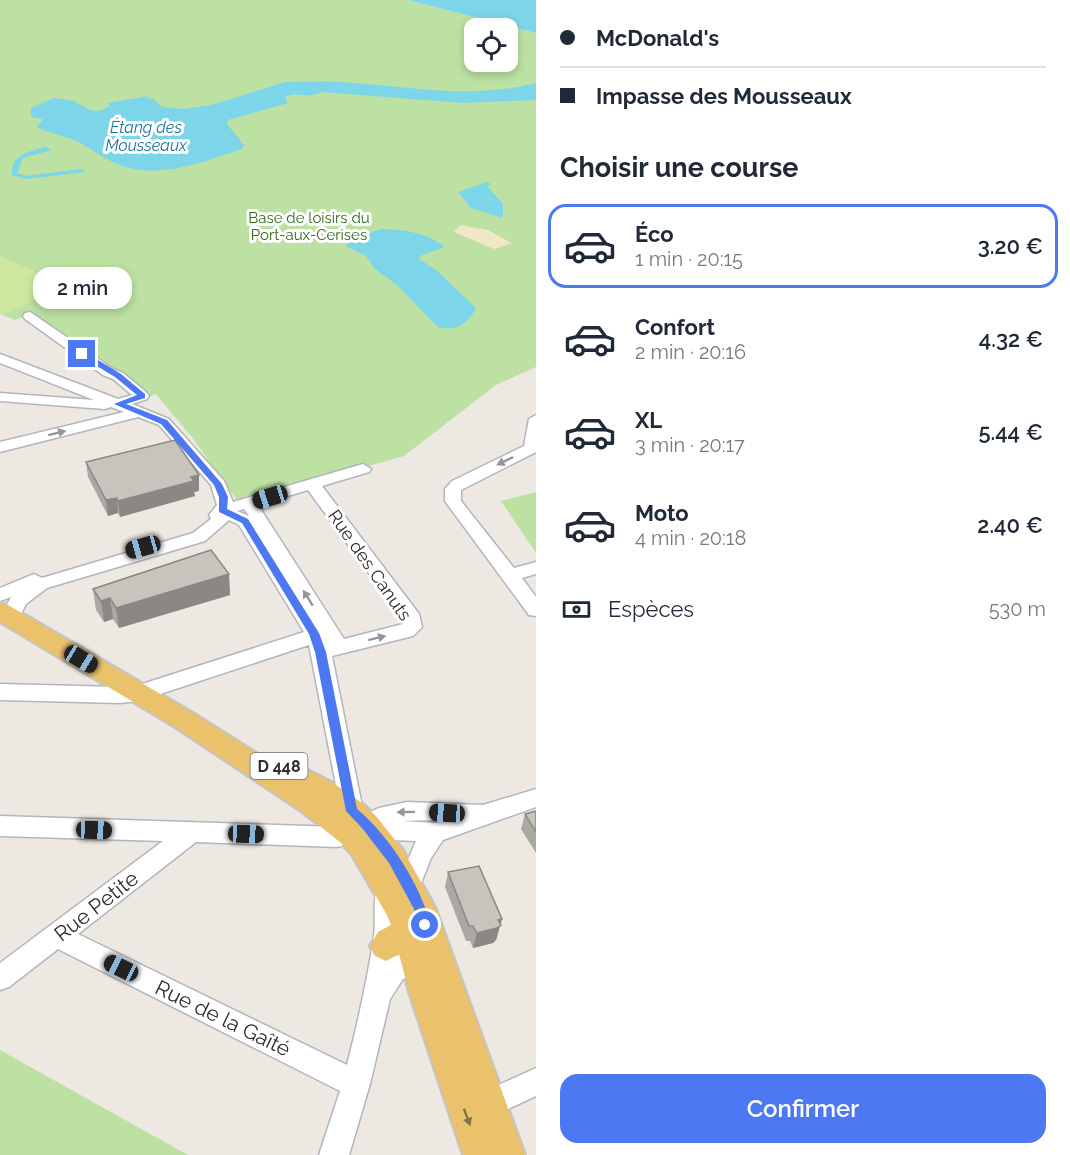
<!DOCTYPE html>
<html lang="fr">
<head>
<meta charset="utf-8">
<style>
  :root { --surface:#fff; --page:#f2f2f3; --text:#1f2937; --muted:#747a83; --line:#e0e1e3; --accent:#4c78f1 }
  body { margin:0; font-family:Raleway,sans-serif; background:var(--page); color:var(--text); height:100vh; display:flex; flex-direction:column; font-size:22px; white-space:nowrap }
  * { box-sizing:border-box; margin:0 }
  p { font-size:20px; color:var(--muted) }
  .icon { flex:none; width:33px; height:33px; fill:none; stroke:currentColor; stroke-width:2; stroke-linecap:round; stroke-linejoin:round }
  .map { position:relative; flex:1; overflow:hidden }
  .details { display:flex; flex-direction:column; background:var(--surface); width:534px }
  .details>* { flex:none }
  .top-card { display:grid; align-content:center; height:132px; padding:0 24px; background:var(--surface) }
  .tools { position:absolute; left:464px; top:18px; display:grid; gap:12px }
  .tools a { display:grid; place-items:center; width:54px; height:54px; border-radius:12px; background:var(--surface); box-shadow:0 3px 9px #0003; font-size:30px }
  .end { position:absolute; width:27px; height:27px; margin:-14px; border:8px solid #4c78f1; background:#fff; box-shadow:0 0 0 3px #fff }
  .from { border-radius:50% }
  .bubble { position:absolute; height:42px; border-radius:18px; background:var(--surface); box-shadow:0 3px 9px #0003; font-size:20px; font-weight:600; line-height:42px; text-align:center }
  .car { position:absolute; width:18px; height:36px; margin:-18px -9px; border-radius:8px; box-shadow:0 0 4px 2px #0007; background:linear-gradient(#222 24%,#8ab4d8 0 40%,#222 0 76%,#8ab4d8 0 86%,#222 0) }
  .top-card b { display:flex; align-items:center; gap:21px; height:57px; font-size:22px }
  .top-card b+b { border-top:2px solid var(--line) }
  .top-card i { width:15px; height:15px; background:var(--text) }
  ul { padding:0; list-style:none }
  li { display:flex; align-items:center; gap:18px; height:84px; margin:0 12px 9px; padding:0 12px; border:3px solid transparent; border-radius:18px }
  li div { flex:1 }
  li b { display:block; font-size:22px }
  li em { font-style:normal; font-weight:600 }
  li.current { border-color:var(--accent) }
  li>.icon { width:54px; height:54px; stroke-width:1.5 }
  h2 { padding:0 24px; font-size:27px; line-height:72px }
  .pay { display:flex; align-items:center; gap:15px; height:66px; padding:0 24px; font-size:22px }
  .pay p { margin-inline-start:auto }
  .primary-button { display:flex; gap:12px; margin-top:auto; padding:12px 24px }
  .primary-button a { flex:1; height:69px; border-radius:18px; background:var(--accent); color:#fff; font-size:24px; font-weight:600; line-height:69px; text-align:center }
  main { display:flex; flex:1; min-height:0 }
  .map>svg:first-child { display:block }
  .green { fill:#bce1a2; fill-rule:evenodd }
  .sand { fill:#f0e7c7 }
  .pitch { fill:#cee79e }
  .water { fill:#7cd5e9 }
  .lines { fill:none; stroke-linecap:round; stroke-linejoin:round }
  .minor-casing { stroke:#b2b5bd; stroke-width:3 }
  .major-casing { stroke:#c4c4c4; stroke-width:4 }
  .minor { fill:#fff; fill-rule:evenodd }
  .major { fill:#eac26b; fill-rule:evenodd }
  .wall { fill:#aba8a3 }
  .shaded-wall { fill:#8b8884 }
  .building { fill:#c7c3bd; stroke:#8b8884; stroke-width:1.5 }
  .oneway { fill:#969696 }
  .oneway2 { fill:#837149 }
  .route { fill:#4c78f1 }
  .labels { text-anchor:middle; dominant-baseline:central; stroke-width:6; stroke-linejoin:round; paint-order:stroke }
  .far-park-label { font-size:15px; fill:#356920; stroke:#fff }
  .far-water-label { font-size:16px; font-style:italic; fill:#15779b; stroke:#fff }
  .shield { fill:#fff; stroke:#6d6d6d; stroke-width:1.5 }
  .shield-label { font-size:16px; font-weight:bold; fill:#2e2e2e }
  .street-label { font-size:18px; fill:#2e2e2e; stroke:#fff }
  .near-street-label { font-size:21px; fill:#2e2e2e; stroke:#fff }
</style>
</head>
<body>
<main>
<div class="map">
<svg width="536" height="1155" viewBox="0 0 536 1155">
  <rect width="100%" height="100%" fill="#eee8e2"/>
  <!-- green -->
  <g class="green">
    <path d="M0,0H408L536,33V367L496,385L404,456L238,502L194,440L156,394L147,397L31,314L15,320L0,314ZM474,28H507V62H474Z"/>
    <polygon points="536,492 536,553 501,501"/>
    <polygon points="0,1050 188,1155 0,1155"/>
  </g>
  <!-- sand -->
  <polygon class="sand" points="460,225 488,230 512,243 494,249 454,232"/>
  <!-- pitch -->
  <polygon class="pitch" points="0,256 64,285 4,315 0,314"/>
  <!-- water -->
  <g class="water">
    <polygon points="408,0 536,0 536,33"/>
    <path d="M285,82C304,82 323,81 341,82C407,86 471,100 536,83V100L463,103L322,92C304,100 299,91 285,97L288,103L228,120L227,124L244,145L242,149C206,161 158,180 120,165C106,160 93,150 80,143C67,136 51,134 37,127L43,119L31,117V108L54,98L74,101L90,110L99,111L110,106L108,103L148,96L146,98L154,99L162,107L184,109L212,105Z"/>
    <path d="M46,147L52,150L23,158L17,173L25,176L81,169L86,172L25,179L12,175C10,155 30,151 46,147Z"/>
    <polygon points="487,182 491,184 487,186 503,204 503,218 471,208 458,192"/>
    <path d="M380,229C400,229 428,232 444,247L420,256L419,259L436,270L476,308C468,324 456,332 438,327L398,286L374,268L366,256L346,246L348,242Z"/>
  </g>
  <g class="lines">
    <defs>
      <g id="minor">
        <path d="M30,312L113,369L123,373L147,393L149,396L147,399L132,404L169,419L224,481L233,502L363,464L371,469L369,472L322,486L419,614L422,627L413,636L332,656L363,811L361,816L379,808L407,802L483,805L536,789V807L443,840L431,858L416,896L408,899L399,894L400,924L396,956L415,950L424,954L428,962L424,970L403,979L390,999L370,1084L349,1155H319L340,1091L58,949L9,987L0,990V963L163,841L0,836V816L337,827L351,824L356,826L357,819L352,820L344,818L341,811L309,645L139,701L120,703L0,700V684L120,687L139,685L304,632L239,525L229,520L205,541L47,588L26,604L17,622L10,624L3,622L1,617L11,597L0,601V588L34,574L42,578L193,533L211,519L209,515L217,505L211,485L159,425L138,417L0,452V442L124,412L111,407L105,409L0,401V393L94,400L0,363V354L118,399L132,395L113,379L103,375L25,319L23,316L25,313ZM308,490L403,620V624L344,639L258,505ZM244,509L249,516L237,511ZM437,820L443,821L435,823L402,821ZM361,832L392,840L416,841L396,888L387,883L378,886C372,901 376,921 374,937C367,980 358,1022 347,1065L78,934L196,842L337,847L359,841Z"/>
        <polygon points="536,415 536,452 461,490 461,501 514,568 536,562 536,574 522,578 536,597 536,616 529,615 445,501 445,489 452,481 524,446 529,419"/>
        <polygon points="536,1068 536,1096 489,1118 479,1114 475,1104 479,1094"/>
      </g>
      <polygon id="major" points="0,603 8,605 193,713 272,763 273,760 283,757 333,783 362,803 376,816 403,850 435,907 525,1155 463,1155 409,992 399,954 386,961 375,956 370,946 378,932 391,925 387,915 352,855 341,843 301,811 175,727 0,622"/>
    </defs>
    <!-- minor casing -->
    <use href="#minor" class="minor-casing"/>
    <!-- major casing -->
    <use href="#major" class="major-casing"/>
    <!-- minor -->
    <use href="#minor" class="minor"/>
    <!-- major -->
    <use href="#major" class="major"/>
  </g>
  <!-- wall -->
  <g class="wall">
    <polygon points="86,462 199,491 194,492 195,496 120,517 118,513 108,516 88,477"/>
    <polygon points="229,574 230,595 119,628 113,619 104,622 96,610 93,589"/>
    <polygon points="536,811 536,853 521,829 525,814"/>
    <polygon points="448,872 502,919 496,940 493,943 473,948 470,941 466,941 445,887"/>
  </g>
  <!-- shaded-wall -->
  <g class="shaded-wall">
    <polygon points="199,475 199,491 194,492 195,496 120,517 118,501"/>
    <polygon points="117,498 118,513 108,516 106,500"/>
    <polygon points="229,574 230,595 119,628 116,608"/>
    <polygon points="110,598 113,619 104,622 101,601"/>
    <polygon points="502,919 496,940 493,943 473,948 477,933 498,920"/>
  </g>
  <!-- building -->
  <g class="building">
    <polygon points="175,440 199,475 191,477 194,481 118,501 117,498 106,500 86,462"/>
    <polygon points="211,550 229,574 116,608 110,598 101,601 93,589"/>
    <polygon points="536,811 536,832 525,814"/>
    <polygon points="479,866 502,919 498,920 501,925 497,928 477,933 473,926 469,926 448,872"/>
  </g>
  <!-- one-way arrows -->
  <defs><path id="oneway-solid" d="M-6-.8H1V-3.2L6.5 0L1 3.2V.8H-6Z" transform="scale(1.5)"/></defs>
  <g class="oneway">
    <use href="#oneway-solid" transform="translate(57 433) rotate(-14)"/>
    <use href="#oneway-solid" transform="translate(505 461) rotate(154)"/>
    <use href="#oneway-solid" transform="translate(308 598) rotate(-122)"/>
    <use href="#oneway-solid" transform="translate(377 638) rotate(-14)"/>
    <use href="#oneway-solid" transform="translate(406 812) rotate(179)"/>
  </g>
  <use class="oneway2" href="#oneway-solid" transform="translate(467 1117) rotate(70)"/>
  <!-- route -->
  <path class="route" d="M80,352H85L121,374L145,394V398L126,404L167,420L222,484L228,497L227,509L248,519L319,633L326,652L357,809C391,838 419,883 431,925L429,929H420L414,909L389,863L362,828L346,811L315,652L309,634L242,523L219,512V497L214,485L161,424L114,404L137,395L115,377L80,356Z"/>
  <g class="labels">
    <!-- far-park labels -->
    <g class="far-park-label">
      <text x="309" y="218">Base de loisirs du<tspan x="309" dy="17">Port-aux-Cerises</tspan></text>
    </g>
    <!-- far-water labels -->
    <g class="far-water-label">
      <text x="146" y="127">Étang des<tspan x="146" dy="18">Mousseaux</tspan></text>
    </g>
    <!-- shield labels -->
    <rect class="shield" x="250.5" y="753" width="57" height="26" rx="4.5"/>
    <g class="shield-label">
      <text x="279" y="766">D 448</text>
    </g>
    <!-- street labels -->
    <g class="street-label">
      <text transform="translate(370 565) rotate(55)">Rue des Canuts</text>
    </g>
    <!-- near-street labels -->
    <g class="near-street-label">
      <text transform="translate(96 906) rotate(-38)">Rue Petite</text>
      <text transform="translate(223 1018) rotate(26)">Rue de la Gaîté</text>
    </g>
  </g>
</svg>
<div class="tools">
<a><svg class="icon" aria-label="locate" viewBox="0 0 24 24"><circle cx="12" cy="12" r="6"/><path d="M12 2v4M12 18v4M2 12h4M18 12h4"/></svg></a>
</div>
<i class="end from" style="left:425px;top:925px"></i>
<i class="end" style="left:82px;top:354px"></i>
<div class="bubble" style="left:33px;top:267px;width:99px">2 min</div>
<i class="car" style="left:270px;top:497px;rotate:253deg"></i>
<i class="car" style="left:143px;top:547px;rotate:254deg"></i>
<i class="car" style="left:81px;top:659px;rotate:121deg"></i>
<i class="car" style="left:447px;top:813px;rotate:273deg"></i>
<i class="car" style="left:94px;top:830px;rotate:92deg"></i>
<i class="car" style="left:246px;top:834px;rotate:92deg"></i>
<i class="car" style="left:121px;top:968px;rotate:296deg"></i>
</div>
<section class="details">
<div class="top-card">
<b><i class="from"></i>McDonald's</b>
<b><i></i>Impasse des Mousseaux</b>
</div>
<h2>Choisir une course</h2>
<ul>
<li class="current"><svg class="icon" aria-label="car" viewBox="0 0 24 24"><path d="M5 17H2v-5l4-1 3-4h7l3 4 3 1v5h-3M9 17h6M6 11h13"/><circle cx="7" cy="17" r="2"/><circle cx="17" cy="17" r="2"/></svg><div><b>Éco</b><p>1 min · 20:15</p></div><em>3.20 €</em></li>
<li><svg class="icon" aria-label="car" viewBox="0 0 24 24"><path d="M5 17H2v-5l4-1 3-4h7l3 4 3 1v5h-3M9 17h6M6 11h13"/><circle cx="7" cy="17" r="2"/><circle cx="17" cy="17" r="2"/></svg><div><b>Confort</b><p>2 min · 20:16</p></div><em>4.32 €</em></li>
<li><svg class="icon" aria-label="car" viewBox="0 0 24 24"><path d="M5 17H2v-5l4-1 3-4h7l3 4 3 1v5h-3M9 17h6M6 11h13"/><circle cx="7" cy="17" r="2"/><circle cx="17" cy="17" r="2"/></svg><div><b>XL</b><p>3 min · 20:17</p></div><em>5.44 €</em></li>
<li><svg class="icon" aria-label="car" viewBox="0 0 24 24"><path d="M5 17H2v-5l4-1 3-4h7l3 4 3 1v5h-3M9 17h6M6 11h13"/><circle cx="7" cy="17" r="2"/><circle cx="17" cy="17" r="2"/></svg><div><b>Moto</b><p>4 min · 20:18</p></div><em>2.40 €</em></li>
</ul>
<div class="pay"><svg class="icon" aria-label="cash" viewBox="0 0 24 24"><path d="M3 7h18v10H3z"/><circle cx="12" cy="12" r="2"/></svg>Espèces<p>530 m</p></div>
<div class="primary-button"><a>Confirmer</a></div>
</section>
</main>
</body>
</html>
